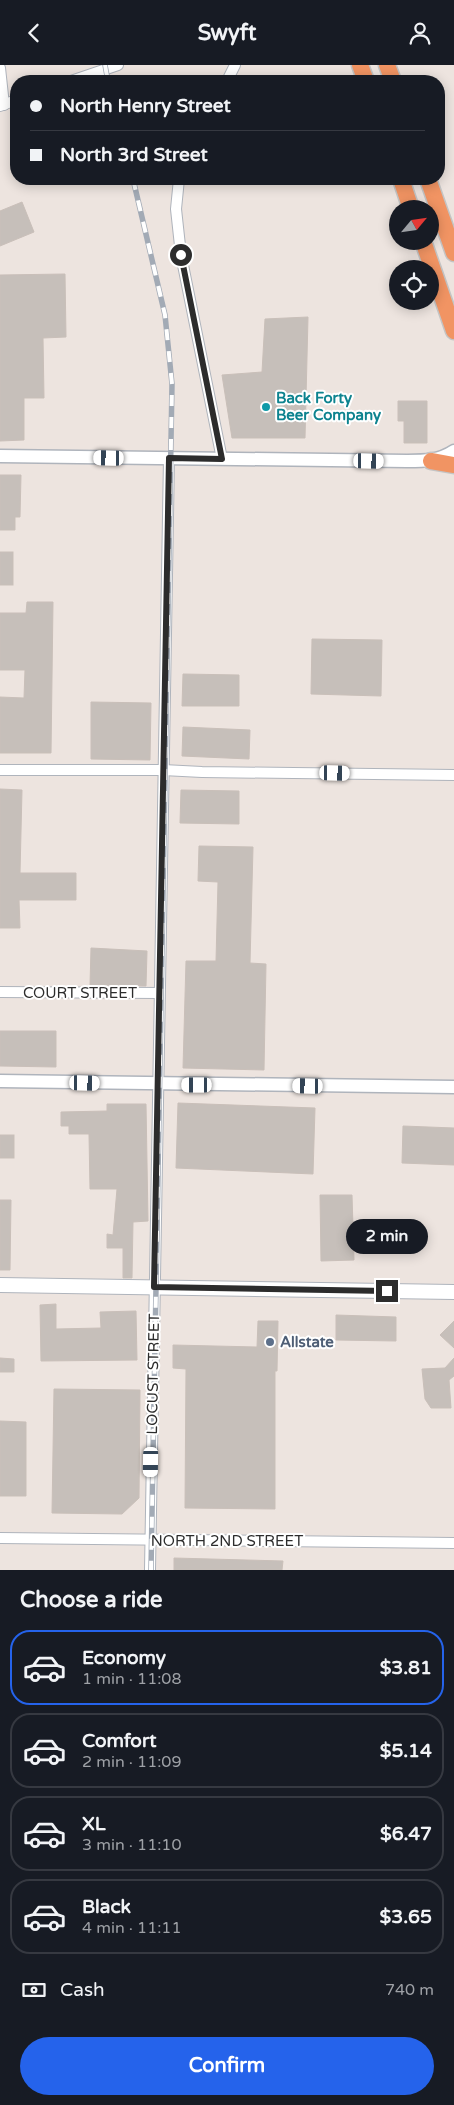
<!DOCTYPE html>
<html lang="en">
<head>
<meta charset="utf-8">
<style>
  :root { --surface:#171b24; --page:#242831; --text:#f1f3f6; --muted:#9ea1a6; --line:#363941; --accent:#2563eb }
  body { margin:0; font-family:"Varela Round",sans-serif; background:var(--page); color:var(--text); height:100vh; display:flex; flex-direction:column; font-size:19px; white-space:nowrap }
  * { box-sizing:border-box; margin:0 }
  p { font-size:16px; color:var(--muted) }
  .icon { flex:none; width:28px; height:28px; fill:none; stroke:currentColor; stroke-width:2; stroke-linecap:round; stroke-linejoin:round }
  .map { position:relative; height:1505px; overflow:hidden }
  .panel { display:flex; flex-direction:column; background:var(--surface); flex:1 }
  .panel>* { flex:none }
  .hud { position:absolute; left:10px; top:10px; width:435px; height:110px; border-radius:20px; box-shadow:0 2px 12px #0003; display:grid; align-content:center; height:110px; padding:0 20px; background:var(--surface) }
  .needle { width:32px; rotate:61deg }
  .controls { position:absolute; left:389px; top:135px; display:grid; gap:10px }
  .controls a { display:grid; place-items:center; width:50px; height:50px; border-radius:50%; background:var(--surface); box-shadow:0 2px 12px #0003; font-size:25px }
  .end { position:absolute; width:22px; height:22px; margin:-11px; border:6px solid #2c2c2c; background:#fff; box-shadow:0 0 0 2px #fff }
  .from { border-radius:50% }
  .bubble { position:absolute; height:35px; border-radius:18px; background:var(--surface); box-shadow:0 2px 12px #0003; font-size:16px; font-weight:700; line-height:35px; text-align:center }
  .car { position:absolute; width:15px; height:30px; margin:-15px -8px; border-radius:6px; box-shadow:0 0 4px 1px #0007; background:linear-gradient(#fff 24%,#345 0 40%,#fff 0 76%,#345 0 86%,#fff 0) }
  .hud b { display:flex; align-items:center; gap:18px; height:48px; font-size:19px }
  .hud b+b { border-top:1px solid var(--line) }
  .hud i { width:12px; height:12px; background:var(--text) }
  ul { padding:0; list-style:none }
  li { display:flex; align-items:center; gap:15px; height:75px; margin:0 10px 8px; padding:0 10px; border:2px solid var(--line); border-radius:20px }
  li div { flex:1 }
  li b { display:block; font-size:19px }
  li em { font-style:normal; font-weight:700 }
  li.current { border-color:var(--accent) }
  li>.icon { width:45px; height:45px; stroke-width:1.5 }
  h2 { padding:0 20px; font-size:22px; line-height:60px }
  .pay { display:flex; align-items:center; gap:12px; height:55px; padding:0 20px; font-size:19px }
  .pay p { margin-inline-start:auto }
  .primary-button { display:flex; gap:10px; margin-top:auto; padding:10px 20px }
  .primary-button a { flex:1; height:58px; border-radius:30px; background:var(--accent); color:#fff; font-size:20px; font-weight:700; line-height:58px; text-align:center }
  header { display:flex; justify-content:space-between; align-items:center; height:65px; padding:0 20px; background:var(--surface); font-size:22px; font-weight:700 }
  .map>svg:first-child { display:block }
  .building { fill:#c6bfba; stroke:#c9bfb9 }
  .lines { fill:none; stroke-linecap:round; stroke-linejoin:round }
  .minor-casing { stroke:#afb4bc; stroke-width:12 }
  .tertiary-casing { stroke:#afb4bc; stroke-width:15 }
  .secondary-casing { stroke:#afb4bc; stroke-width:16 }
  .trunk-casing { stroke:#c4c4c4; stroke-width:19 }
  .minor { stroke:#fff; stroke-width:10 }
  .tertiary { stroke:#fff; stroke-width:12 }
  .secondary { stroke:#fff; stroke-width:14 }
  .trunk { stroke:#f19463; stroke-width:16 }
  .rail-casing { stroke:#a2aab5; stroke-width:5.5 }
  .rail { stroke:#fff; stroke-width:4; stroke-dasharray:11; stroke-linecap:butt }
  .route { stroke:#2c2c2c; stroke-width:6 }
  .culture-dot { fill:#0f9aa8; stroke:#fff; stroke-width:2 }
  .service-dot { fill:#5c6f8a; stroke:#fff; stroke-width:2 }
  .labels { text-anchor:middle; dominant-baseline:central; stroke-width:4; stroke-linejoin:round; paint-order:stroke }
  .culture-label { font-size:15px; font-weight:bold; fill:#0d838f; stroke:#fff; text-anchor:start }
  .street-label { font-size:15px; fill:#2c2c2c; stroke:#fff }
  .service-label { font-size:15px; font-weight:bold; fill:#4e5e75; stroke:#fff; text-anchor:start }
</style>
</head>
<body>
<header><svg class="icon" aria-label="back" viewBox="0 0 24 24"><path d="M15 5l-7 7 7 7"/></svg>Swyft<svg class="icon" aria-label="person" viewBox="0 0 24 24"><circle cx="12" cy="8" r="4"/><path d="M4 21q1-7 8-7t8 7"/></svg></header>
<div class="map">
<svg width="454" height="1505" viewBox="0 0 454 1505">
  <rect width="100%" height="100%" fill="#ede4df"/>
  <!-- building -->
  <g class="building">
    <polygon points="22,137 34,167 0,181 0,146"/>
    <polygon points="65,209 66,272 43,273 44,333 24,333 24,375 0,376 0,210"/>
    <polygon points="308,252 305,373 232,373 222,310 262,307 265,254"/>
    <polygon points="398,336 427,336 427,378 404,378 404,356 398,356"/>
    <polygon points="0,410 21,410 20,452 15,452 15,465 0,465"/>
    <rect x="0" y="487" width="13" height="33"/>
    <polygon points="27,537 53,537 51,688 0,688 0,632 24,633 25,605 0,605 0,548 26,548"/>
    <polygon points="312,574 382,575 381,631 311,629"/>
    <polygon points="183,609 239,610 239,641 182,641"/>
    <polygon points="91,637 151,638 150,695 91,694"/>
    <polygon points="183,662 250,665 249,694 182,691"/>
    <polygon points="0,724 22,725 20,808 76,808 76,835 19,835 20,863 0,863"/>
    <polygon points="181,725 239,726 239,759 180,758"/>
    <polygon points="199,781 253,782 250,898 266,899 264,1005 183,1003 186,896 216,896 218,817 198,816"/>
    <polygon points="91,883 147,886 146,921 90,920"/>
    <polygon points="0,966 56,966 56,1002 0,1001"/>
    <polygon points="178,1038 315,1043 313,1109 176,1103"/>
    <polygon points="107,1039 146,1039 148,1156 133,1157 132,1213 123,1213 123,1183 107,1183 107,1169 113,1170 117,1124 90,1124 89,1069 69,1069 69,1061 61,1061 61,1047 107,1046"/>
    <polygon points="403,1061 454,1063 454,1100 402,1098"/>
    <rect x="0" y="1070" width="14" height="23"/>
    <polygon points="320,1130 352,1130 354,1195 321,1196"/>
    <polygon points="0,1135 11,1135 10,1205 0,1205"/>
    <polygon points="56,1239 56,1264 101,1263 100,1247 136,1246 137,1295 41,1296 40,1240"/>
    <polygon points="336,1250 396,1252 396,1276 336,1275"/>
    <polygon points="258,1256 278,1256 277,1306 275,1306 275,1444 185,1443 186,1304 173,1303 173,1280 257,1282"/>
    <polygon points="454,1256 454,1283 440,1270"/>
    <polygon points="0,1293 14,1294 14,1307 0,1307"/>
    <polygon points="454,1293 454,1311 449,1315 451,1343 431,1343 425,1334 422,1304 445,1303"/>
    <polygon points="54,1324 140,1325 139,1433 122,1449 52,1448"/>
    <polygon points="0,1356 26,1357 26,1431 0,1431"/>
    <polygon points="174,1493 283,1496 282,1505 174,1505"/>
  </g>
  <g class="lines">
    <defs>
      <g id="minor">
        <polyline points="0,3 4,40"/>
        <polyline points="71,16 118,0"/>
        <polyline points="227,16 235,0"/>
        <polyline points="0,41 16,35"/>
        <polyline points="179,114 176,144 181,190 222,394"/>
        <polyline points="0,705 163,705 202,707 454,710"/>
        <polyline points="0,927 159,928"/>
        <polyline points="0,1473 454,1478"/>
        <polyline points="150,1505 169,393"/>
      </g>
      <g id="tertiary">
        <path d="M0,391L407,396C424,396 439,396 454,386"/>
        <polyline points="0,1016 454,1022"/>
      </g>
      <polyline id="secondary" points="0,1220 454,1227"/>
      <g id="trunk">
        <polyline points="360,0 366,16"/>
        <polyline points="387,0 393,16"/>
        <polyline points="401,114 411,144"/>
        <polyline points="428,114 454,188"/>
        <polyline points="423,176 454,266"/>
        <polyline points="431,396 454,400"/>
      </g>
    </defs>
    <!-- minor casing -->
    <use href="#minor" class="minor-casing"/>
    <!-- tertiary casing -->
    <use href="#tertiary" class="tertiary-casing"/>
    <!-- secondary casing -->
    <use href="#secondary" class="secondary-casing"/>
    <!-- trunk casing -->
    <use href="#trunk" class="trunk-casing"/>
    <!-- minor -->
    <use href="#minor" class="minor"/>
    <!-- tertiary -->
    <use href="#tertiary" class="tertiary"/>
    <!-- secondary -->
    <use href="#secondary" class="secondary"/>
    <!-- trunk -->
    <use href="#trunk" class="trunk"/>
    <defs>
      <g id="rail">
        <polyline points="105,0 108,16"/>
        <polyline points="133,114 165,250 172,319 151,1505"/>
      </g>
    </defs>
    <!-- rail casing -->
    <use href="#rail" class="rail-casing"/>
    <!-- rail -->
    <use href="#rail" class="rail"/>
  </g>
  <g class="lines">
    <!-- route -->
    <polyline class="route" points="181,190 222,394 169,393 154,1222 387,1226"/>
  </g>
  <!-- markers -->
  <circle class="culture-dot" cx="266" cy="342" r="5"/>
  <circle class="service-dot" cx="270" cy="1277" r="5"/>
  <g class="labels">
    <!-- culture labels -->
    <g class="culture-label">
      <text x="276" y="333">Back Forty<tspan x="276" dy="17">Beer Company</tspan></text>
    </g>
    <!-- street labels -->
    <g class="street-label">
      <text x="80" y="928">COURT STREET</text>
      <text transform="translate(153 1309) rotate(-89)">LOCUST STREET</text>
      <text x="227" y="1476">NORTH 2ND STREET</text>
    </g>
    <!-- service labels -->
    <g class="service-label">
      <text x="280" y="1277">Allstate</text>
    </g>
  </g>
</svg>
<div class="controls">
<a><svg class="needle" viewBox="-14 -14 28 28"><path d="M0-13l5 13h-10z" fill="#e53935"/><path d="M0 13l5-13h-10z" fill="#9ea1a6"/></svg></a>
<a><svg class="icon" aria-label="locate" viewBox="0 0 24 24"><circle cx="12" cy="12" r="6"/><path d="M12 2v4M12 18v4M2 12h4M18 12h4"/></svg></a>
</div>
<i class="end from" style="left:181px;top:190px"></i>
<i class="end" style="left:387px;top:1226px"></i>
<div class="bubble" style="left:346px;top:1154px;width:82px">2 min</div>
<i class="car" style="left:109px;top:393px;rotate:271deg"></i>
<i class="car" style="left:369px;top:396px;rotate:91deg"></i>
<i class="car" style="left:335px;top:708px;rotate:91deg"></i>
<i class="car" style="left:85px;top:1018px;rotate:91deg"></i>
<i class="car" style="left:197px;top:1020px;rotate:270deg"></i>
<i class="car" style="left:308px;top:1021px;rotate:271deg"></i>
<i class="car" style="left:151px;top:1397px;rotate:181deg"></i>
<div class="hud">
<b><i class="from"></i>North Henry Street</b>
<b><i></i>North 3rd Street</b>
</div>
</div>
<section class="panel">
<h2>Choose a ride</h2>
<ul>
<li class="current"><svg class="icon" aria-label="car" viewBox="0 0 24 24"><path d="M5 17H2v-5l4-1 3-4h7l3 4 3 1v5h-3M9 17h6M6 11h13"/><circle cx="7" cy="17" r="2"/><circle cx="17" cy="17" r="2"/></svg><div><b>Economy</b><p>1 min · 11:08</p></div><em>$3.81</em></li>
<li><svg class="icon" aria-label="car" viewBox="0 0 24 24"><path d="M5 17H2v-5l4-1 3-4h7l3 4 3 1v5h-3M9 17h6M6 11h13"/><circle cx="7" cy="17" r="2"/><circle cx="17" cy="17" r="2"/></svg><div><b>Comfort</b><p>2 min · 11:09</p></div><em>$5.14</em></li>
<li><svg class="icon" aria-label="car" viewBox="0 0 24 24"><path d="M5 17H2v-5l4-1 3-4h7l3 4 3 1v5h-3M9 17h6M6 11h13"/><circle cx="7" cy="17" r="2"/><circle cx="17" cy="17" r="2"/></svg><div><b>XL</b><p>3 min · 11:10</p></div><em>$6.47</em></li>
<li><svg class="icon" aria-label="car" viewBox="0 0 24 24"><path d="M5 17H2v-5l4-1 3-4h7l3 4 3 1v5h-3M9 17h6M6 11h13"/><circle cx="7" cy="17" r="2"/><circle cx="17" cy="17" r="2"/></svg><div><b>Black</b><p>4 min · 11:11</p></div><em>$3.65</em></li>
</ul>
<div class="pay"><svg class="icon" aria-label="cash" viewBox="0 0 24 24"><path d="M3 7h18v10H3z"/><circle cx="12" cy="12" r="2"/></svg>Cash<p>740 m</p></div>
<div class="primary-button"><a>Confirm</a></div>
</section>
</body>
</html>
